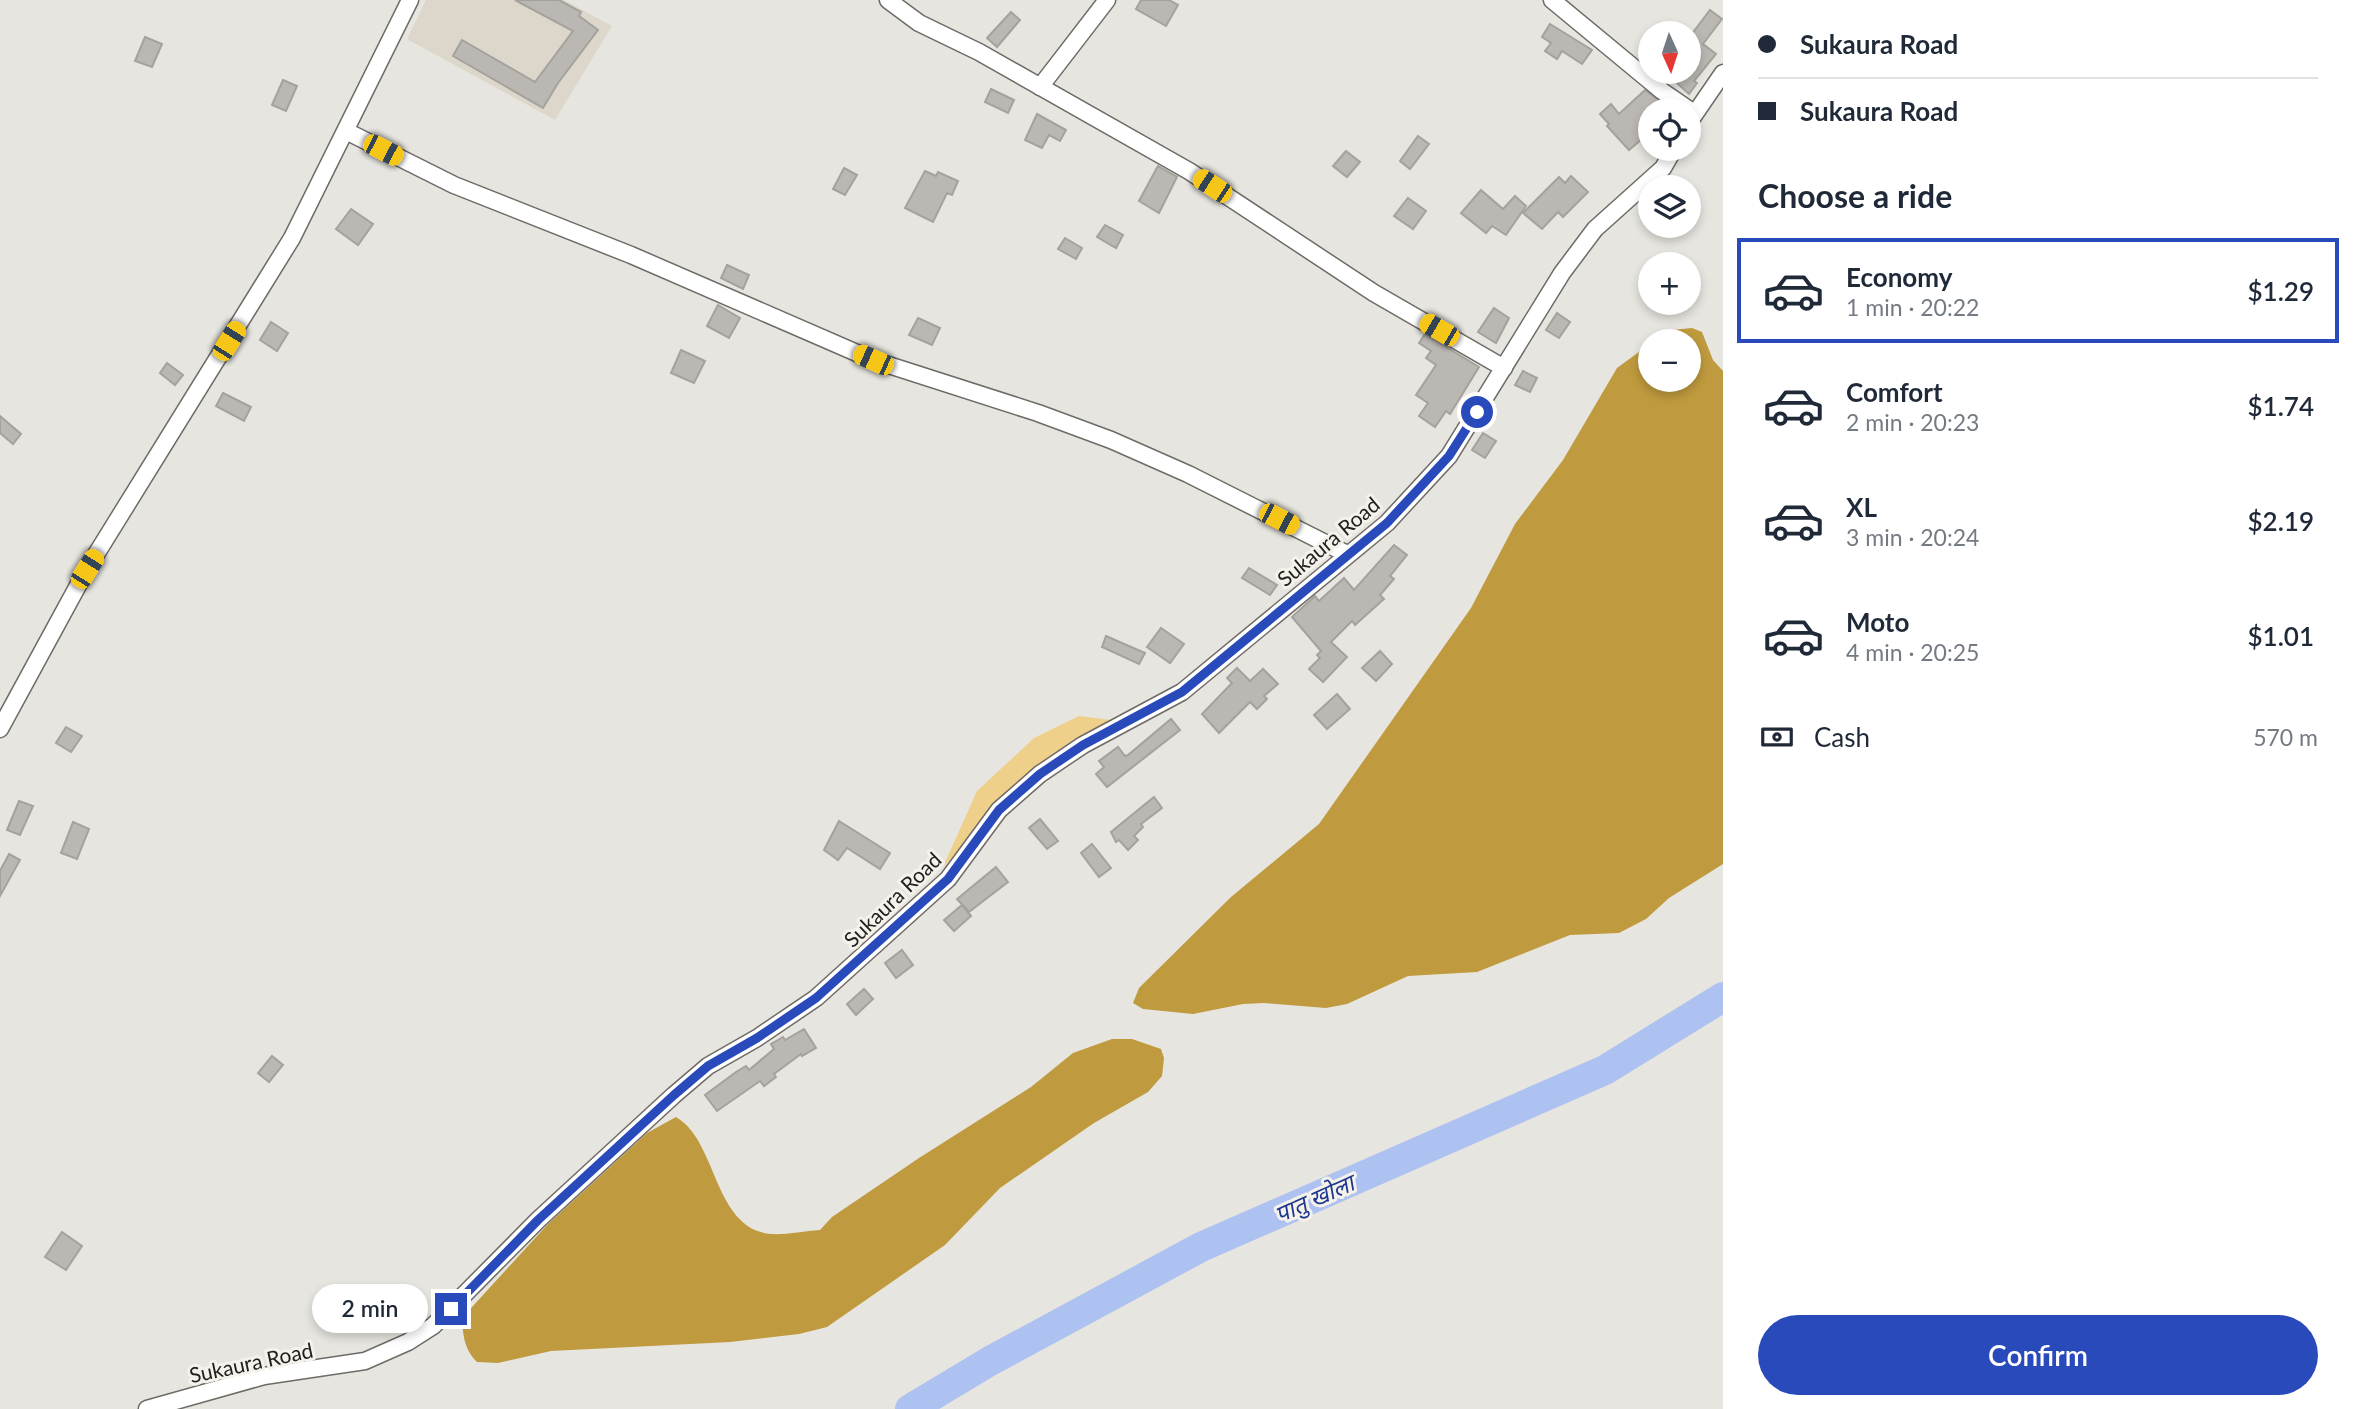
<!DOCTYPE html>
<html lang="en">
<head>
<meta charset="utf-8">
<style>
  :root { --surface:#fff; --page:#f2f2f3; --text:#1f2937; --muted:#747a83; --line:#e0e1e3; --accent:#294aba }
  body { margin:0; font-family:Lato,"Noto Sans Devanagari",sans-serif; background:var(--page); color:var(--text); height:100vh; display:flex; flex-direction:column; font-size:26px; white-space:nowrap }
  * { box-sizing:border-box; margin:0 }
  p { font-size:23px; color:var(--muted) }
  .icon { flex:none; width:38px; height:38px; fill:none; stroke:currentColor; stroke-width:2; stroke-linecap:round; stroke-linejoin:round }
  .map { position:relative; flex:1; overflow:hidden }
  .details { display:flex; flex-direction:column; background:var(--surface); width:630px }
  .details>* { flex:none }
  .guide { display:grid; align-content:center; height:154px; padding:0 35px; background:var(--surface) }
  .needle { width:46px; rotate:177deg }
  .buttons { position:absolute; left:1638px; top:21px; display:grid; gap:14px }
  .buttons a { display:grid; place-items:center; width:63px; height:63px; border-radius:50%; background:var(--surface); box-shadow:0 4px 10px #0003; font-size:35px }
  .end { position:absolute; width:32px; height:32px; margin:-16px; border:9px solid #294aba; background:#fff; box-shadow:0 0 0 4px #fff }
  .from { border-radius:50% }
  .bubble { position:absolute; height:49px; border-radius:24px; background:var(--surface); box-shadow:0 4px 10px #0003; font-size:23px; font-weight:600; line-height:49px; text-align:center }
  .car { position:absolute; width:21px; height:42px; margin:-21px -10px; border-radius:9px; box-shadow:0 0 5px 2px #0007; background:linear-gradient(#f5c518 24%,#345 0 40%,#f5c518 0 76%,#345 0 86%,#f5c518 0) }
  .guide b { display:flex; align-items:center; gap:24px; height:66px; font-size:26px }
  .guide b+b { border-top:2px solid var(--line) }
  .guide i { width:18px; height:18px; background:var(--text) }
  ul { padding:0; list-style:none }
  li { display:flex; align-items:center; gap:21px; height:105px; margin:0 14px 10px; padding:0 21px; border:4px solid transparent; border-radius:0px }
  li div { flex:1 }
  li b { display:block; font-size:26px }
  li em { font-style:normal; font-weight:600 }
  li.selected { border-color:var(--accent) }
  li>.icon { width:63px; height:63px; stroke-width:1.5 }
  h2 { padding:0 35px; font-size:32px; line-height:84px }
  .pay { display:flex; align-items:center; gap:18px; height:77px; padding:0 35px; font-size:26px }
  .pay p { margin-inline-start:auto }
  .action { display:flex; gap:14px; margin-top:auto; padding:14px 35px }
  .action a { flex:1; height:80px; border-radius:42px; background:var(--accent); color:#fff; font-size:28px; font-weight:600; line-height:80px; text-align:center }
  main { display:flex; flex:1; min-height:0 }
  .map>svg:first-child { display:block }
  .built { fill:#ddd7cb }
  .green { fill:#eed08b }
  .forest { fill:#bf9a3e }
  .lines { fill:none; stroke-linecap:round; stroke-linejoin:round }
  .river { stroke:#aec2f1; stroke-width:30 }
  .building { fill:#bbb8b3; stroke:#a4a29d; stroke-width:2 }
  .minor-casing { stroke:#6e6b67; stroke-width:19 }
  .minor { stroke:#fff; stroke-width:16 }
  .route { stroke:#294aba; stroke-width:9 }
  .labels { text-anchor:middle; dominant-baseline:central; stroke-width:6; stroke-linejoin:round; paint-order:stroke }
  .street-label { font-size:21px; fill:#22211f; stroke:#f5f2ec }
  .water-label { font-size:23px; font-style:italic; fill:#1d378e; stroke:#f5f2ec }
</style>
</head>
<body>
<main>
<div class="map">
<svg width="1723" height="1409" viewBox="0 0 1723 1409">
  <rect width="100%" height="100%" fill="#e7e5df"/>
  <!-- built -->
  <polygon class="built" points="426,0 564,0 612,26 555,120 407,39"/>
  <!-- green -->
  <polygon class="green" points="1079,716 1111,720 1035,768 943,867 977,791 1034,738"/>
  <!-- forest -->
  <g class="forest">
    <polygon points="1692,328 1702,332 1713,360 1723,371 1723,864 1669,898 1646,919 1619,933 1570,935 1477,972 1408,976 1347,1004 1326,1008 1264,1003 1243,1004 1193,1014 1143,1009 1133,1003 1139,988 1231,897 1319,824 1471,608 1515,524 1563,460 1617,368 1650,344 1650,380 1689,380 1689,341 1653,341 1672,330"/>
    <path d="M1112,1039H1132L1161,1049L1164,1058L1162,1076L1148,1092L1094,1123L1000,1188L945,1245L827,1327L799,1334L730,1342L551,1351L498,1363L477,1362C464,1349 463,1335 462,1318L547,1225L647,1133L676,1117C688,1124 697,1137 703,1150C719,1181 729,1231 771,1234C786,1235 804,1231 820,1230L832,1217L919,1158L1031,1087L1073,1053Z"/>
  </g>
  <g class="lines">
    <!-- river -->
    <polyline class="river" points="910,1409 990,1361 1201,1247 1605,1070 1723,997"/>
  </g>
  <!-- building -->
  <g class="building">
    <polygon points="515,0 559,0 581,12 579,16 598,30 558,83 543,108 453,56 462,40 535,82 573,31"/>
    <polygon points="1141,0 1169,0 1178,5 1166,26 1136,9"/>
    <polygon points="1710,10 1722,19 1703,44 1716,54 1694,81 1697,83 1689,94 1665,72 1689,72 1689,33 1691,35"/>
    <polygon points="1011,12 1020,20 997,47 987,38"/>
    <polygon points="1550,24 1592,50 1582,64 1562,51 1557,59 1545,51 1551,43 1542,37"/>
    <polygon points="145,37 162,44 152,67 135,61"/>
    <polygon points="283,80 297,86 286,111 272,105"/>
    <polygon points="991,89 1014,100 1008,113 985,102"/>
    <polygon points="1645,90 1671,110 1650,110 1650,132 1629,150 1607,126 1609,124 1600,114 1611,104 1619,114"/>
    <polygon points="1037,114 1066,130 1060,141 1049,135 1042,148 1025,140"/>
    <polygon points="1418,136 1429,144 1410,169 1400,161"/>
    <polygon points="1346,151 1360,162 1347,177 1333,166"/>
    <polygon points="1158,166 1177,177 1159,213 1139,201"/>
    <polygon points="844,168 857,175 845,195 833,189"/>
    <polygon points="925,171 936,176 938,172 958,181 952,195 947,193 933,222 905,208"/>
    <polygon points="1571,176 1588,192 1563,217 1558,212 1542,229 1523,213 1559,177 1565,183"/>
    <polygon points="1481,190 1503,209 1515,196 1526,206 1506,235 1492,226 1486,233 1461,213"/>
    <polygon points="1408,198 1426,211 1413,229 1394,216"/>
    <polygon points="351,209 373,224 358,245 336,229"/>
    <polygon points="1105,225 1123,235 1116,248 1097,237"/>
    <polygon points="1065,238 1082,248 1076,259 1058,249"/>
    <polygon points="727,265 749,275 743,289 721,278"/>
    <polygon points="718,305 740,318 729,338 707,326"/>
    <polygon points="1494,308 1509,318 1496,343 1478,332"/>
    <polygon points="1557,313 1570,322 1559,338 1546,330"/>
    <polygon points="918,318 940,328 932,345 909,335"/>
    <polygon points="271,322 288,333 277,351 260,340"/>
    <polygon points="1425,334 1479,367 1450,414 1446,411 1435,427 1419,416 1428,403 1416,395 1436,365 1426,358 1431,351 1419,343"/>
    <polygon points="681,350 705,361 694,383 671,373"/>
    <polygon points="167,363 183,375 175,385 160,373"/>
    <polygon points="1523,371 1537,378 1530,392 1515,385"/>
    <polygon points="223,393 251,407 244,421 216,406"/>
    <polygon points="0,416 21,434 13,444 0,433"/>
    <polygon points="1483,433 1496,441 1485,458 1472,450"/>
    <polygon points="1394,545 1407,555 1390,576 1394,579 1380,595 1384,599 1355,625 1352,621 1331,642 1347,657 1323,682 1309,669 1320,658 1317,655 1321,651 1292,617 1315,596 1319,601 1344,578 1354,590"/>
    <polygon points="1249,568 1277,585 1270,595 1242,578"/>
    <polygon points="1161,628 1184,644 1170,663 1147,647"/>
    <polygon points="1106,636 1145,653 1139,664 1102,647"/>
    <polygon points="1380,651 1392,664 1376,681 1362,668"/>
    <polygon points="1237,668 1250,681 1263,669 1278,684 1264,696 1267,699 1257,709 1250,702 1219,733 1202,714 1232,683 1227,678"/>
    <polygon points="1337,694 1350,709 1327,729 1314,715"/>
    <polygon points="1171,719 1180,730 1107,787 1096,774 1104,767 1099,761 1118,747 1125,756 1128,755"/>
    <polygon points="66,727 82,736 71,752 56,743"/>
    <polygon points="1154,797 1162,808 1141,824 1143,827 1134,836 1138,840 1128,850 1119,840 1116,842 1111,832"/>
    <polygon points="19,801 33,806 20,835 7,830"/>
    <polygon points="1040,819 1058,841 1047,849 1029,828"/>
    <polygon points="839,821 890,853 880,869 847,848 838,860 824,850"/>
    <polygon points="73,822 89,829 77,859 61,853"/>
    <polygon points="1092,844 1111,868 1099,877 1081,853"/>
    <polygon points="9,854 20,860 0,896 0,871"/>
    <polygon points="996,867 1008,882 969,912 957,899"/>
    <polygon points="962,905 971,916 954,931 944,920"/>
    <polygon points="902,950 913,965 896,978 885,963"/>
    <polygon points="864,989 873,999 856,1015 847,1004"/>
    <polygon points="804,1029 816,1048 802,1056 801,1054 774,1074 776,1077 764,1086 760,1081 717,1111 705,1095 736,1072 746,1066 749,1070 774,1049 771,1044 783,1037 785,1040"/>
    <polygon points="272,1056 283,1065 269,1082 258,1073"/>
    <polygon points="62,1232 82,1246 66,1270 45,1257"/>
  </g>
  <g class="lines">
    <defs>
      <g id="minor">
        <polyline points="888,0 919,23 979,52 1189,171 1374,293 1504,368"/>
        <polyline points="1552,0 1662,91 1694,113"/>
        <polyline points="1040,87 1107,0"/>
        <polyline points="1690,121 1723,73"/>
        <polyline points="346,131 454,185 631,255 873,360 1038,413 1111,440 1188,474 1347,554"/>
        <polyline points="0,729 87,569 292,238 410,0"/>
        <polyline points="147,1409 264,1376 365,1361 408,1342 433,1326 538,1220 674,1095 708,1066 757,1038 816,998 948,879 999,810 1040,774 1083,745 1182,692 1387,523 1449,456 1562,273 1595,229 1663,168 1674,149"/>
      </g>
    </defs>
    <!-- minor casing -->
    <use href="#minor" class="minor-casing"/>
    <!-- minor -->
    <use href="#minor" class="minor"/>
  </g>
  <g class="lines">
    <!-- route -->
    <polyline class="route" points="451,1309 538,1220 674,1095 708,1066 757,1038 816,998 948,879 999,810 1040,774 1083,745 1182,692 1387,523 1449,456 1477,412"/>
  </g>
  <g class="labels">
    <!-- street labels -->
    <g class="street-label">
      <text transform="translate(1328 541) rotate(-40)">Sukaura Road</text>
      <text transform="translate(892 899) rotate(-44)">Sukaura Road</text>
      <text transform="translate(251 1362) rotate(-12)">Sukaura Road</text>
    </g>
    <!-- water labels -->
    <g class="water-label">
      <text transform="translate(1314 1198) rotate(-24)">पातु खोला</text>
    </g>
  </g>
</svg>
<div class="buttons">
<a><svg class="needle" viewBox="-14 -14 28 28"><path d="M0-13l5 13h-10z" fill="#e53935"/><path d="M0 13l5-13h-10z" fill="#747a83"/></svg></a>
<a><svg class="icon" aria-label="locate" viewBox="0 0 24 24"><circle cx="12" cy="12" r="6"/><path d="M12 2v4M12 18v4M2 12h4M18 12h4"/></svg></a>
<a><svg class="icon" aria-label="layers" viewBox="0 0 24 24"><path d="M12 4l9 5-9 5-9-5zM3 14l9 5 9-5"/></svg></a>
<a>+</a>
<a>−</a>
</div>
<i class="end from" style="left:1477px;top:412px"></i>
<i class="end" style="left:451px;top:1309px"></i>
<div class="bubble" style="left:312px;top:1284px;width:116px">2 min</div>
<i class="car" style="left:383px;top:150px;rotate:117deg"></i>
<i class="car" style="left:1212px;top:186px;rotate:303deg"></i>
<i class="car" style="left:1439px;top:330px;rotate:300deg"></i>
<i class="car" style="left:229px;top:341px;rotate:32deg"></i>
<i class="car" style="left:873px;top:360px;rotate:294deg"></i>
<i class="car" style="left:1279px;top:519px;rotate:117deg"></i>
<i class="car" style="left:87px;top:569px;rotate:32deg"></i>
</div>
<section class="details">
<div class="guide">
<b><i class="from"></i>Sukaura Road</b>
<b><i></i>Sukaura Road</b>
</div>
<h2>Choose a ride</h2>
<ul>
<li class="selected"><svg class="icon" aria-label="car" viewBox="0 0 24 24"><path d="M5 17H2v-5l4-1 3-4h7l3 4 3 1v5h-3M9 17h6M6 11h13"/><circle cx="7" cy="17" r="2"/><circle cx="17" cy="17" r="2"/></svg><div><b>Economy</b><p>1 min · 20:22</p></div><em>$1.29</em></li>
<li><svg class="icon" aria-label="car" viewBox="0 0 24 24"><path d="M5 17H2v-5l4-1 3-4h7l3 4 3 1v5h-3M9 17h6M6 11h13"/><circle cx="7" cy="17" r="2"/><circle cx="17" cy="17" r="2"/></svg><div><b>Comfort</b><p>2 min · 20:23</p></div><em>$1.74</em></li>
<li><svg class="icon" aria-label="car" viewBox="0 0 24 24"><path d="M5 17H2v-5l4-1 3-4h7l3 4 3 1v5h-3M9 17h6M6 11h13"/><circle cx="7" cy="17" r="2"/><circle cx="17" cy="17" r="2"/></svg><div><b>XL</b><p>3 min · 20:24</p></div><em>$2.19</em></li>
<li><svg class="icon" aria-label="car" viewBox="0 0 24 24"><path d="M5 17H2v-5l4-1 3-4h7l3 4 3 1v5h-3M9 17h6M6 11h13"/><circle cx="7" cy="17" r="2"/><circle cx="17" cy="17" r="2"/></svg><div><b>Moto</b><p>4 min · 20:25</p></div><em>$1.01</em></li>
</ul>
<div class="pay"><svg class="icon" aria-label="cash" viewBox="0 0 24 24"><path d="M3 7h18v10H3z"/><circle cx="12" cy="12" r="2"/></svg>Cash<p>570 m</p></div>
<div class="action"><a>Confirm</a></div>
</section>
</main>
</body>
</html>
